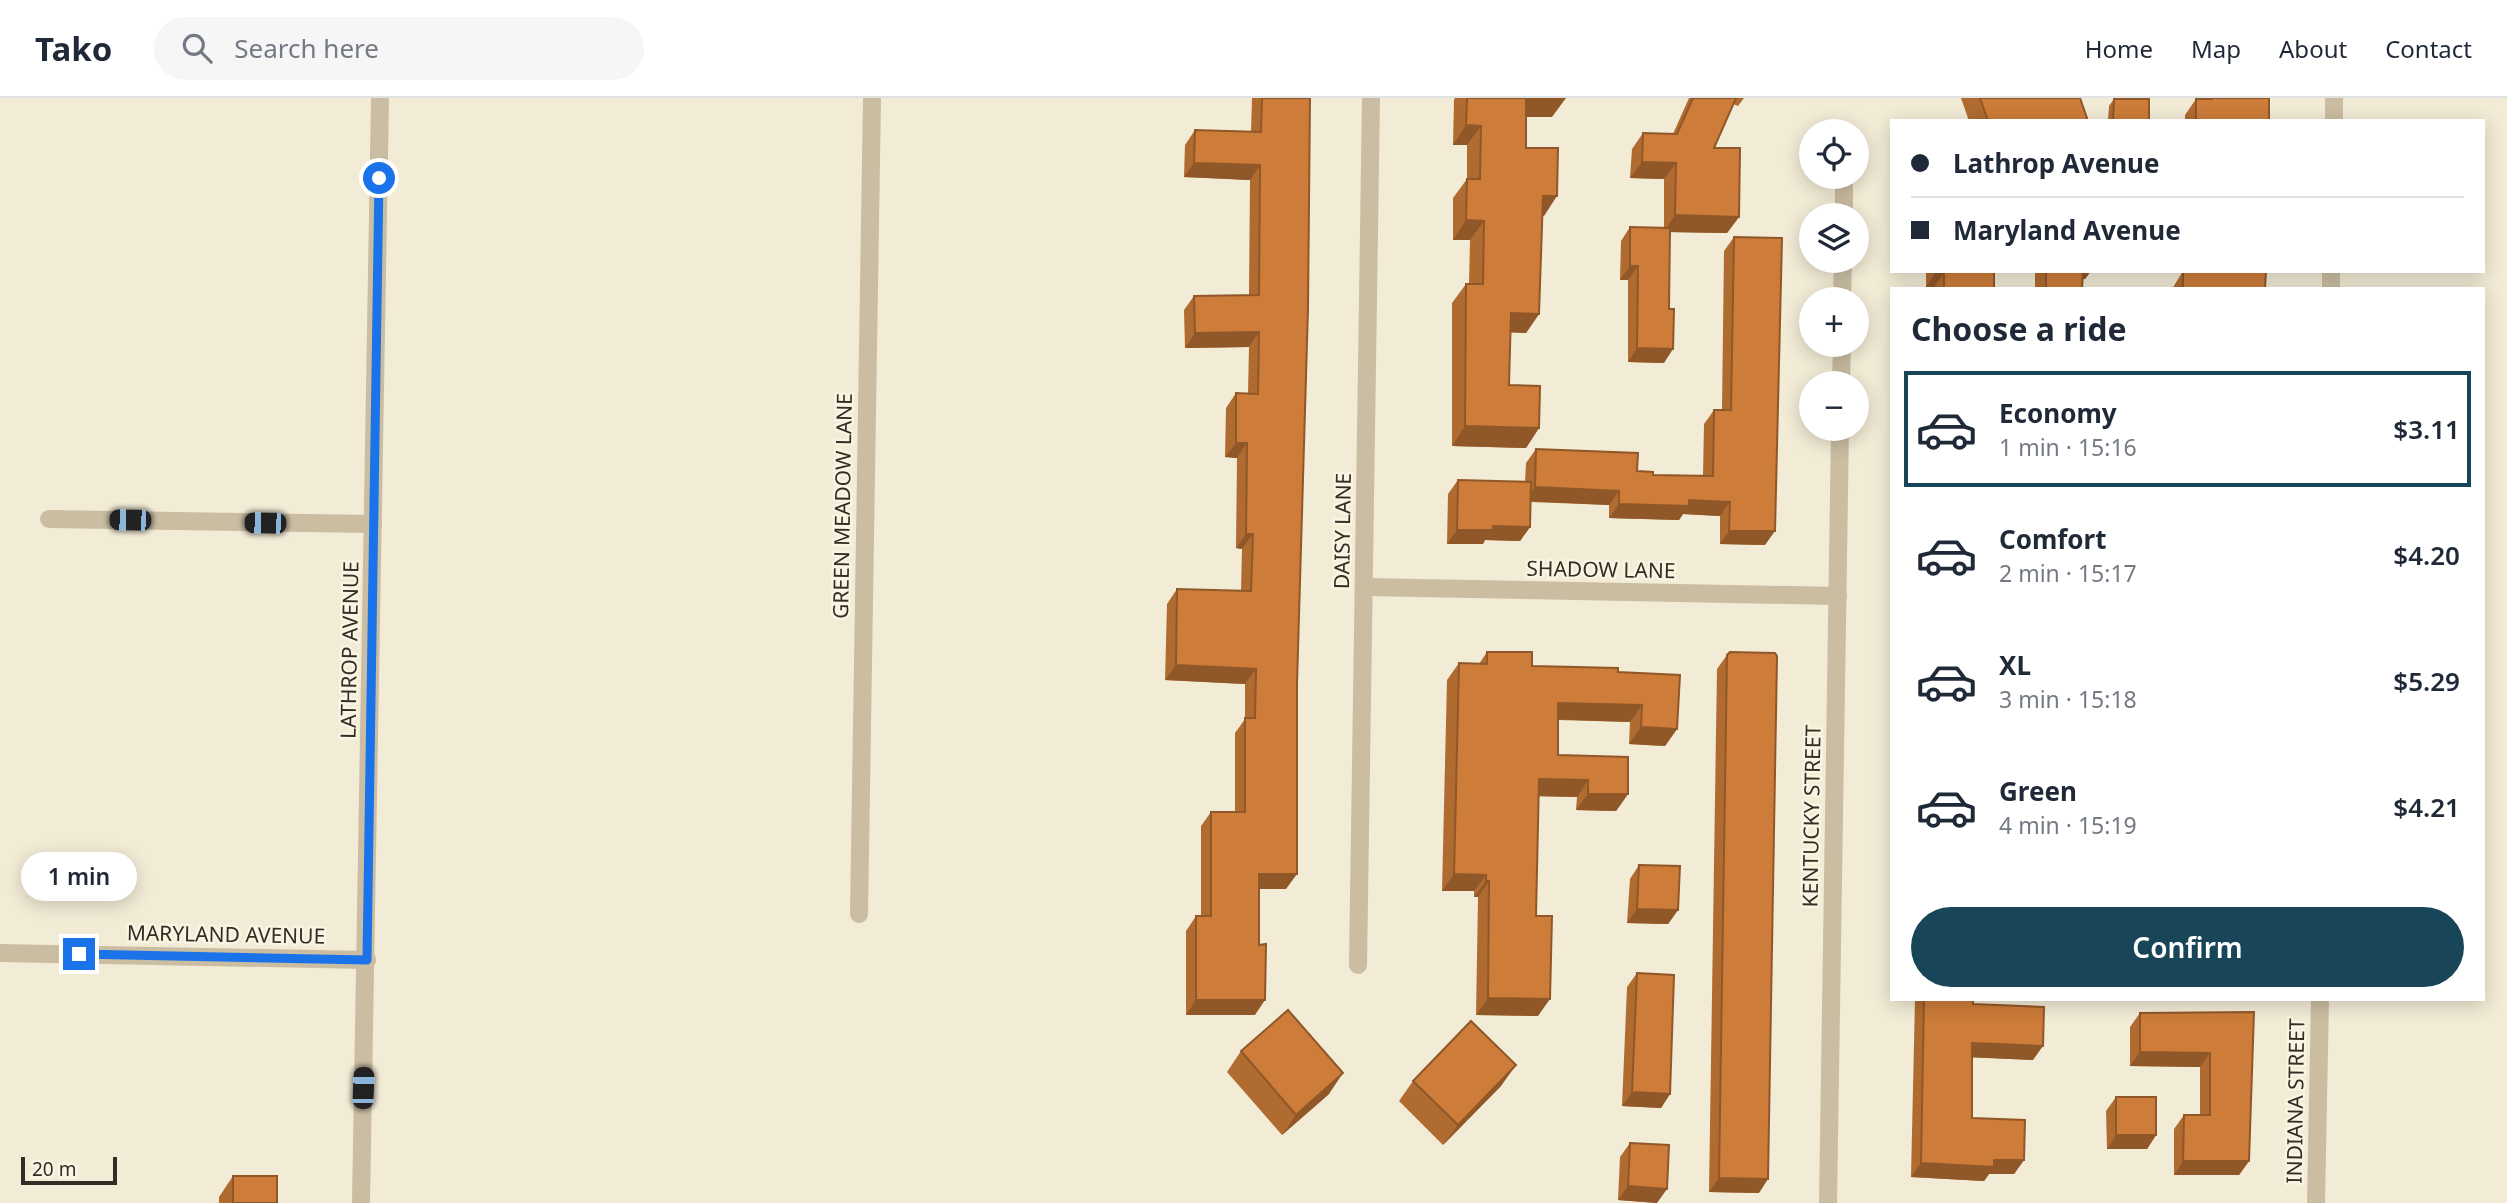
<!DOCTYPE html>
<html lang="en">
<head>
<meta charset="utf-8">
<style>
  :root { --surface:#fff; --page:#f6f6f7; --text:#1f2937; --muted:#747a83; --line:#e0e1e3; --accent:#184658 }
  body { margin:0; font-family:"Noto Sans",sans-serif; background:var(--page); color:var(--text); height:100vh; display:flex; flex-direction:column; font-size:26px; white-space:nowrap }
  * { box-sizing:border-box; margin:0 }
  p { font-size:23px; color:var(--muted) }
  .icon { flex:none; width:38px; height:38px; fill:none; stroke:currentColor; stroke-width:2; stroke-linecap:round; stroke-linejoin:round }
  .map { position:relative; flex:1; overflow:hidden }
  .sheet { position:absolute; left:1890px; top:189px; width:595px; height:714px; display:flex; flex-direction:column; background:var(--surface); border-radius:0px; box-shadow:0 4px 18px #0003 }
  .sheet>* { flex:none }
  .banner { position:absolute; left:1890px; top:21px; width:595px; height:154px; border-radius:0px; box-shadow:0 4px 18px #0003; display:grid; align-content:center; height:154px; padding:0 21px; background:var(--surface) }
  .tools { position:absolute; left:1799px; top:21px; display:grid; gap:14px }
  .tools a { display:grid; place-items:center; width:70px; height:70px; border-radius:50%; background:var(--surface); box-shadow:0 4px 18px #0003; font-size:35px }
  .scale { position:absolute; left:21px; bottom:18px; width:96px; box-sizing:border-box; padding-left:7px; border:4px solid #342d25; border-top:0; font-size:19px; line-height:24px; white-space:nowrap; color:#342d25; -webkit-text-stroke:5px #faf4e2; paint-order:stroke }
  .end { position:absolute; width:32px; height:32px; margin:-16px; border:9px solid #1a73e8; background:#fff; box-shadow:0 0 0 4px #fff }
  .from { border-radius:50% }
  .bubble { position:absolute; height:49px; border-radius:24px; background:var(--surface); box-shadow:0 4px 18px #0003; font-size:23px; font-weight:600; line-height:49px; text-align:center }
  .car { position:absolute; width:21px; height:42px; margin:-21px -10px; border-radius:9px; box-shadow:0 0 5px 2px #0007; background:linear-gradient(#222 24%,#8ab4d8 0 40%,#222 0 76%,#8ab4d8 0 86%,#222 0) }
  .banner b { display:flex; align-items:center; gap:24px; height:66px; font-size:26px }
  .banner b+b { border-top:2px solid var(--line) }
  .banner i { width:18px; height:18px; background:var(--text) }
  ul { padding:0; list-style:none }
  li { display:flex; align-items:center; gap:21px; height:116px; margin:0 14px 10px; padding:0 7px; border:4px solid transparent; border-radius:0px }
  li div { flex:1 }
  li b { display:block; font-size:26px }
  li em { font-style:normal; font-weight:600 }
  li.selected { border-color:var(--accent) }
  li>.icon { width:63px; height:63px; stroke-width:1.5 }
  h2 { padding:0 21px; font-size:32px; line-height:84px }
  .primary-button { display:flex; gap:14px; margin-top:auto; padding:14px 21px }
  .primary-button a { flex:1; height:80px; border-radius:42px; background:var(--accent); color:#fff; font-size:28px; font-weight:600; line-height:80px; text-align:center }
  header { display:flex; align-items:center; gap:42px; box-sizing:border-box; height:98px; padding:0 35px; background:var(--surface); border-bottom:2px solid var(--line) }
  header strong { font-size:33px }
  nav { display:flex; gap:38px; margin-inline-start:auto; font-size:24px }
  .search { width:490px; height:63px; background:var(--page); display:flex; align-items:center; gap:18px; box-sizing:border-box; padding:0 24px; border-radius:38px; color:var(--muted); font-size:26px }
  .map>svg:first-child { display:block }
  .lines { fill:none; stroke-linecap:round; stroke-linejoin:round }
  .minor { stroke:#cabda2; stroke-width:18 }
  .wall { fill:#b06b31 }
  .shaded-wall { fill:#905728 }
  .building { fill:#cd7c39; stroke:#905728; stroke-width:2 }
  .route { stroke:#1a73e8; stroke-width:9 }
  .labels { text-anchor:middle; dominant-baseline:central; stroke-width:5; stroke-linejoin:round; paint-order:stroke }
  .street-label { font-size:21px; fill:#342d25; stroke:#faf4e2 }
</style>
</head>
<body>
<header>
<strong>Tako</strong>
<div class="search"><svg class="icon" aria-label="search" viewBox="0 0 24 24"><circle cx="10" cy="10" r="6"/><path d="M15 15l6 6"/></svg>Search here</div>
<nav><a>Home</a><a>Map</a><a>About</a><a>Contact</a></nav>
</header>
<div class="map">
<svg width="2507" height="1105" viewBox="0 0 2507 1105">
  <rect width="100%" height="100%" fill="#f2ebd6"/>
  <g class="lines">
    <!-- minor -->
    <g class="minor">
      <polyline points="2334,23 2334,0"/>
      <polyline points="1844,117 1844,79"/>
      <polyline points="2331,191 2331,173"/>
      <polyline points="1842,201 1843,163"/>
      <polyline points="1841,285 1842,247"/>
      <polyline points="49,421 373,426"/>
      <polyline points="1364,489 1838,498"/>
      <polyline points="859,816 872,0"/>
      <polyline points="0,855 367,862"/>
      <polyline points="1358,867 1371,0"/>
      <polyline points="361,1105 380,0"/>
      <polyline points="1828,1105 1840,331"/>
      <polyline points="2316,1105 2320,901"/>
    </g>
  </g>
  <!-- wall -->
  <g class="wall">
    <polygon points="1252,0 1310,0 1286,791 1259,791 1255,917 1186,917 1186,833 1196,818 1201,818 1201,728 1211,714 1235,714 1235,635 1245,621 1245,586 1165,582 1167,506 1177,491 1241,493 1242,451 1236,450 1237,360 1225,359 1226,310 1236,295 1248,295 1249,249 1185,250 1184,212 1194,198 1249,197 1250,82 1184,79 1185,47 1195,32 1251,34"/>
    <polygon points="1455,0 1467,0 1552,19 1526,19 1526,50 1544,118 1542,117 1539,216 1526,235 1511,234 1509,287 1539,330 1526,350 1452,348 1452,205 1466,186 1469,186 1470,142 1453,142 1453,100 1467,81 1467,47 1453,47 1454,2"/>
    <polygon points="1689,0 1744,0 1738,8 1733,6 1714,50 1739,119 1727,135 1670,134 1664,265 1628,264 1628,182 1620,182 1621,143 1630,129 1664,130 1664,81 1630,80 1632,51 1643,35 1673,36"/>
    <polygon points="1961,0 2080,0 2088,23 1969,23"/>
    <polygon points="2201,0 2269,0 2269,23 2185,23 2185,17 2196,1 2201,1"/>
    <polygon points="2114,1 2149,23 2108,23 2109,8"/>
    <polygon points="1734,139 1765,447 1720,446 1720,418 1683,416 1679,422 1609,420 1609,407 1531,404 1530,429 1520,443 1485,442 1483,446 1447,446 1448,396 1458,382 1525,384 1526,365 1536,351 1653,377 1703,378 1704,326 1714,312 1722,312 1724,153"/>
    <polygon points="1926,173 1994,173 1994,191 1934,191 1934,189 1926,189"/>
    <polygon points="2035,173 2091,173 2085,181 2083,181 2082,191 2035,191"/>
    <polygon points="2183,173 2265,191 2172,191"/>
    <polygon points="1487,554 1532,568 1618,574 1677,631 1665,648 1629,646 1630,624 1558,622 1558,657 1628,696 1616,713 1576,712 1577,699 1539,698 1536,818 1538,918 1476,917 1478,799 1474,799 1474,793 1442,793 1447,582 1459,565 1479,566"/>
    <polygon points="1727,557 1759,1095 1709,1094 1717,571"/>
    <polygon points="1639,767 1678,812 1668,826 1627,825 1630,781"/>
    <polygon points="1637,875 1670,996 1661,1010 1622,1008 1627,889"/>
    <polygon points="1915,901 1973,901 1973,906 2033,962 1972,959 1972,1020 2024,1062 2014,1076 1989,1076 1984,1083 1911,1079"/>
    <polygon points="2254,914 2249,1063 2239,1077 2174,1077 2174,1031 2184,1017 2200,1017 2200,969 2130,968 2130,929 2140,915"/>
    <polygon points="1241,953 1329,996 1282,1037 1227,974"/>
    <polygon points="1413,983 1501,988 1443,1047 1399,1003"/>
    <polygon points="2116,999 2156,1037 2147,1051 2107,1051 2106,1013"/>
    <polygon points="1630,1045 1657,1105 1618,1102 1620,1059"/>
    <polygon points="233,1078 277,1105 219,1105 219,1099"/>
  </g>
  <!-- shaded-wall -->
  <g class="shaded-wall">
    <polygon points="1525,0 1566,0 1552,19 1512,19"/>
    <polygon points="1466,27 1481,28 1467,47 1453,47"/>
    <polygon points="1642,64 1676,65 1664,81 1630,80"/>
    <polygon points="1194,65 1260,67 1250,82 1184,79"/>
    <polygon points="1543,98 1557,98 1544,118 1529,117"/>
    <polygon points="1675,117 1739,119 1727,135 1664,134"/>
    <polygon points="1466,122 1484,123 1470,142 1453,142"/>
    <polygon points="1630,168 1638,168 1628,182 1620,182"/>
    <polygon points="2077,173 2091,173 2085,181 2072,181"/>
    <polygon points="1935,175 1944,175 1934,189 1926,189"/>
    <polygon points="1511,215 1539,216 1526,235 1498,234"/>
    <polygon points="1259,234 1249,249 1185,250 1195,235"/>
    <polygon points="1637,250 1673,251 1664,265 1628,264"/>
    <polygon points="1465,328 1539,330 1526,350 1452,348"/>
    <polygon points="1236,345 1247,345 1237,360 1225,359"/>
    <polygon points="1535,389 1619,393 1609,407 1525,403"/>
    <polygon points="1689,402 1730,404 1720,418 1683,416 1679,422 1609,420 1619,406"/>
    <polygon points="1493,428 1530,429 1520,443 1485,442 1483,446 1447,446 1457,432"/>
    <polygon points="1729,433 1775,433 1765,447 1720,446"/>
    <polygon points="1246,436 1253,436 1242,451 1236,450"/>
    <polygon points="1176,567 1256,571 1245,586 1165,582"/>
    <polygon points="1558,605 1642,607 1630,624 1547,621"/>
    <polygon points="1641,629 1677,631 1665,648 1629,646"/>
    <polygon points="1539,681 1588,682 1577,699 1527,698"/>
    <polygon points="1588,696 1628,696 1616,713 1576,712"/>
    <polygon points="1259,776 1297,776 1286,791 1249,791"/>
    <polygon points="1454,776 1486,777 1474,793 1442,793"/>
    <polygon points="1486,783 1489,783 1478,799 1474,799"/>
    <polygon points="1637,811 1678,812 1668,826 1627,825"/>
    <polygon points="1488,900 1550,901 1538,918 1476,917"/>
    <polygon points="1196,902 1265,902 1255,917 1186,917"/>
    <polygon points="1972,945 2043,948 2033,962 1963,959"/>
    <polygon points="2140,954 2210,955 2200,969 2130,968"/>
    <polygon points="1516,967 1501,988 1443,1047 1458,1027"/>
    <polygon points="1343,975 1329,996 1282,1037 1296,1017"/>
    <polygon points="1632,994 1670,996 1661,1010 1622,1008"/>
    <polygon points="2116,1037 2156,1037 2147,1051 2107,1051"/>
    <polygon points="1994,1062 2024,1062 2014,1076 1989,1076 1984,1083 1911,1079 1921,1065"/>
    <polygon points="2183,1063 2249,1063 2239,1077 2174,1077"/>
    <polygon points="1719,1080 1768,1081 1759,1095 1709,1094"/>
    <polygon points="1628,1088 1667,1091 1657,1105 1618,1102"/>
  </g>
  <!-- building -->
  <g class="building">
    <polygon points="1262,0 1310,0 1308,210 1297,586 1297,776 1259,776 1259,847 1266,846 1265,902 1196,902 1196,818 1211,818 1211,714 1245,714 1245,620 1255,620 1256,571 1176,567 1177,491 1251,493 1253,436 1246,436 1247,345 1236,345 1236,295 1258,296 1259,234 1195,235 1194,198 1259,197 1260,67 1194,65 1195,32 1261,34"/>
    <polygon points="1467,0 1526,0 1526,50 1558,50 1557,98 1543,98 1539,216 1511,215 1509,287 1540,288 1539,330 1465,328 1466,186 1483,186 1484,123 1466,122 1467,81 1480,81 1481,28 1466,27"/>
    <polygon points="1693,0 1736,0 1714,50 1740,50 1739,119 1675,117 1676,65 1642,64 1643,35 1677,36"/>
    <polygon points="1980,0 2080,0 2088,23 1988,23"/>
    <polygon points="2212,0 2269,0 2269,23 2196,23 2196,1 2212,1"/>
    <polygon points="2114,1 2149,1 2149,23 2113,23"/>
    <polygon points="1630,129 1670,130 1669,211 1674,211 1673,251 1637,250 1638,168 1630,168"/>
    <polygon points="1734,139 1782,140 1775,433 1729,433 1730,404 1689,402 1689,408 1619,406 1619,393 1535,389 1536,351 1638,355 1637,373 1653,374 1653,377 1713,378 1714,312 1731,312"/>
    <polygon points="1935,173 1994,173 1994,191 1944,191 1944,175 1935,175"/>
    <polygon points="2046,173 2083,173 2082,191 2046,191"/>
    <polygon points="2183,173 2266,173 2265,191 2183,191"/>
    <polygon points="1458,382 1531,384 1530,429 1493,428 1493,432 1457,432"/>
    <polygon points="1487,554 1532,554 1532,568 1618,570 1618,574 1680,577 1677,631 1641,629 1642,607 1558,605 1558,657 1628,659 1628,696 1588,696 1588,682 1539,681 1536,818 1552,818 1550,901 1488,900 1489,783 1486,783 1486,777 1454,776 1459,565 1487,566"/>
    <polygon points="1730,554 1775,555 1777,558 1768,1081 1719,1080 1727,557"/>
    <polygon points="1639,767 1680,768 1678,812 1637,811"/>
    <polygon points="1637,875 1674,877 1670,996 1632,994"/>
    <polygon points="1924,901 1973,901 1973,906 2044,909 2043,948 1972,945 1972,1020 2025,1022 2024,1062 1994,1062 1994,1069 1921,1065"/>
    <polygon points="1288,912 1343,975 1296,1017 1241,953"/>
    <polygon points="2254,914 2249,1063 2183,1063 2184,1017 2210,1017 2210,955 2140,954 2140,915"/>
    <polygon points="1471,923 1516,967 1458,1027 1413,983"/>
    <rect x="2116" y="999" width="40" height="38"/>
    <polygon points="1630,1045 1669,1047 1667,1091 1628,1088"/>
    <rect x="233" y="1078" width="44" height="27"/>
  </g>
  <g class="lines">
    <!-- route -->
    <polyline class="route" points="79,856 367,862 379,80"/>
  </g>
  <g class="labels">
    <!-- street labels -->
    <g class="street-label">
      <text transform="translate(842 408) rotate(-89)">GREEN MEADOW LANE</text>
      <text transform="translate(1342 433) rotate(-89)">DAISY LANE</text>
      <text transform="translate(1601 471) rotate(1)">SHADOW LANE</text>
      <text transform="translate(349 552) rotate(-89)">LATHROP AVENUE</text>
      <text transform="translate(1811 718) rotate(-89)">KENTUCKY STREET</text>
      <text transform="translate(226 836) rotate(1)">MARYLAND AVENUE</text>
      <text transform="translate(2295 1003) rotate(-89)">INDIANA STREET</text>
    </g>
  </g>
</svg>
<div class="tools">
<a><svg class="icon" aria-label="locate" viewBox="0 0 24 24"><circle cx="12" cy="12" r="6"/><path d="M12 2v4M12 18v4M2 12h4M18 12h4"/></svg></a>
<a><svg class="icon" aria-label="layers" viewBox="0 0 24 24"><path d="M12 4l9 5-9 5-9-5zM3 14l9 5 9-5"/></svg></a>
<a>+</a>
<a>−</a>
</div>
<div class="scale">20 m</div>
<i class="end from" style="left:379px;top:80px"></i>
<i class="end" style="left:79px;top:856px"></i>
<div class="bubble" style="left:21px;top:754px;width:116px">1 min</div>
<i class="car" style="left:130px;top:422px;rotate:271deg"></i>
<i class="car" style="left:265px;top:425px;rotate:271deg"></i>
<i class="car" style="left:363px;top:990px;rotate:2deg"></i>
<div class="banner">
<b><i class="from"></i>Lathrop Avenue</b>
<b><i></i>Maryland Avenue</b>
</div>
<section class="sheet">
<h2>Choose a ride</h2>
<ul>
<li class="selected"><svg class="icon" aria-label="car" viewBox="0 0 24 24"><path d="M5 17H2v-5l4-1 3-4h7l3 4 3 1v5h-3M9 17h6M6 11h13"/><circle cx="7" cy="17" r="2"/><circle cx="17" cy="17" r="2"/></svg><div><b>Economy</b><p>1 min · 15:16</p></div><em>$3.11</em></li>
<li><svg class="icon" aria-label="car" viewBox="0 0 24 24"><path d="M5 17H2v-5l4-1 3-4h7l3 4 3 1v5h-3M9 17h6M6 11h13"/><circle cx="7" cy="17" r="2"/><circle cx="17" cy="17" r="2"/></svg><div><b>Comfort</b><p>2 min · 15:17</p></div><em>$4.20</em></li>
<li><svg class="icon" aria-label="car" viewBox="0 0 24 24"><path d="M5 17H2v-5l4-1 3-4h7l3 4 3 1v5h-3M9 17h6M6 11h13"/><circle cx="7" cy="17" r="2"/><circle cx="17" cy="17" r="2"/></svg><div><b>XL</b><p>3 min · 15:18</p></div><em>$5.29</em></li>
<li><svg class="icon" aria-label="car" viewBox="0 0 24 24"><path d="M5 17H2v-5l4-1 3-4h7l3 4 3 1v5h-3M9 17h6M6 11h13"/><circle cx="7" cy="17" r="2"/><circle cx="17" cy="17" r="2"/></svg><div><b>Green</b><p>4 min · 15:19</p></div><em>$4.21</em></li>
</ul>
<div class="primary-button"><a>Confirm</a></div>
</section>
</div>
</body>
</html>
